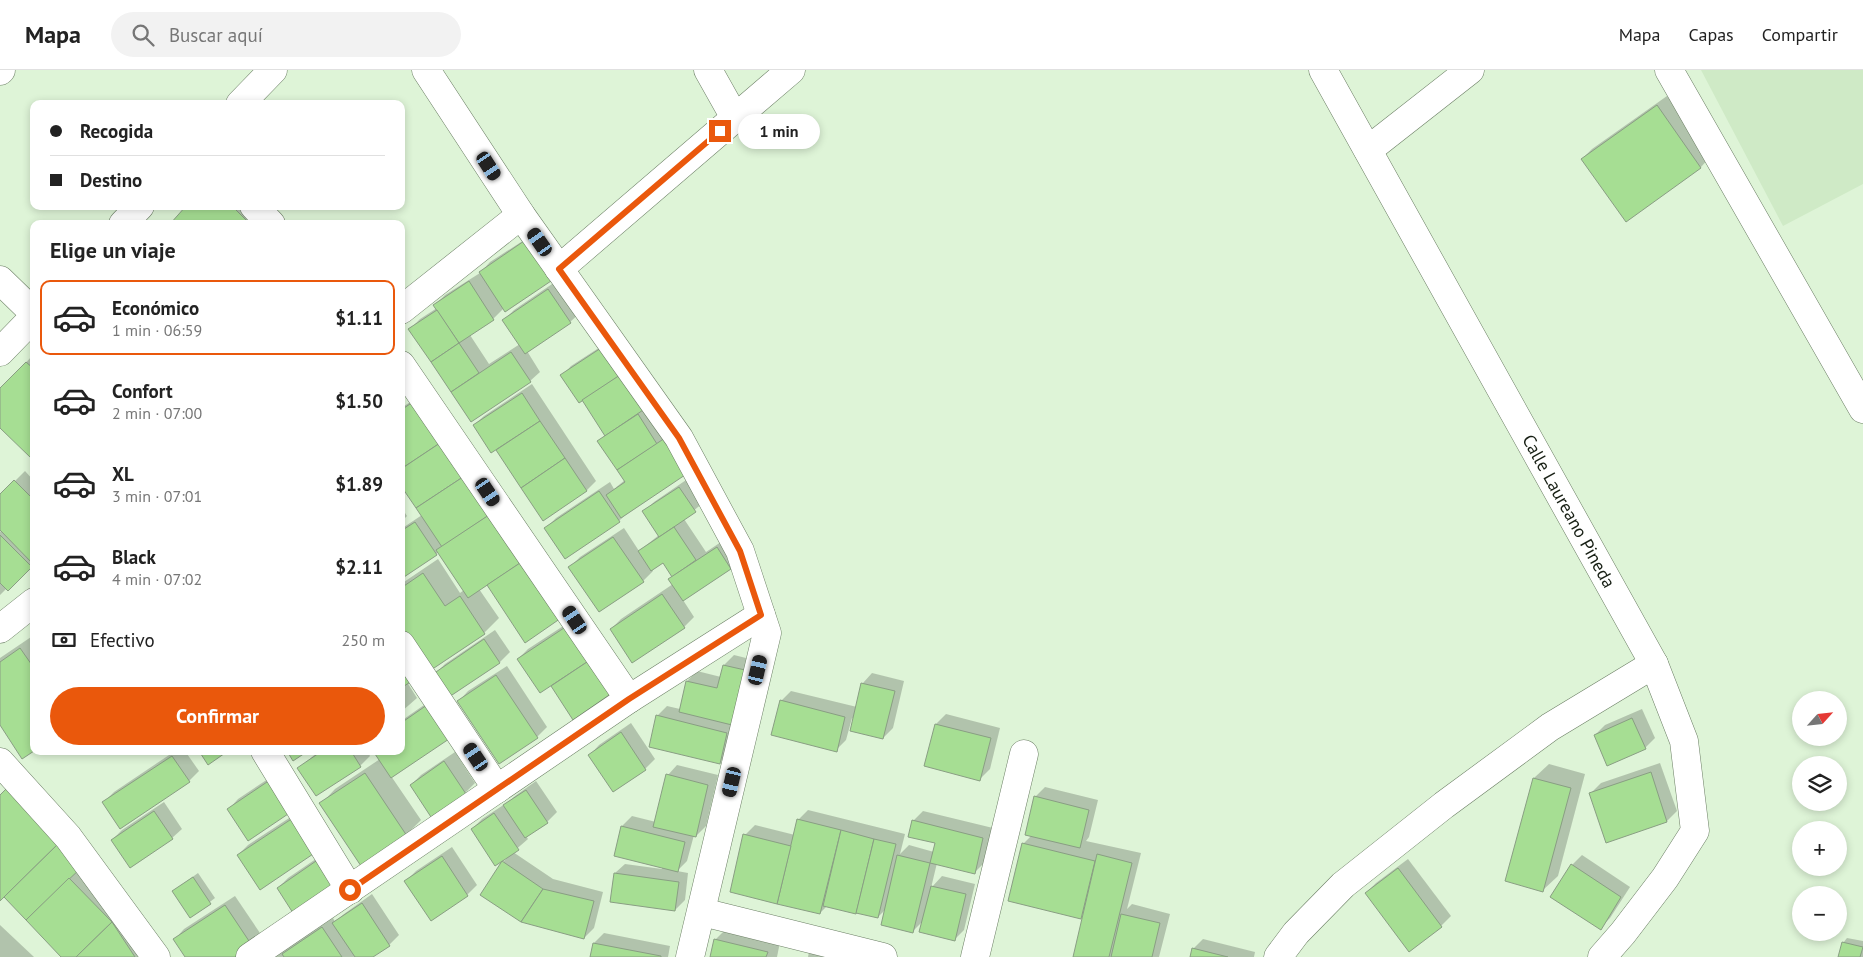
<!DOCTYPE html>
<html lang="es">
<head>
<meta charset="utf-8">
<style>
  :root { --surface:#fff; --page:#f2f2f2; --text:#222; --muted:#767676; --line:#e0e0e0; --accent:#ea580c }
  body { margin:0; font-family:"PT Sans",sans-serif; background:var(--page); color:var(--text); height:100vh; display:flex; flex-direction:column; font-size:19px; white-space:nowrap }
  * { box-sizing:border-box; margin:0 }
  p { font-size:16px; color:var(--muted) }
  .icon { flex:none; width:28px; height:28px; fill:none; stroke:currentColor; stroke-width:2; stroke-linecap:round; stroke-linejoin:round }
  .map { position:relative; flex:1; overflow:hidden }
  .drawer { position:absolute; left:30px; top:150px; width:375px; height:535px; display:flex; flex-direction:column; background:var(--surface); border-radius:10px; box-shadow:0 2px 8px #0003 }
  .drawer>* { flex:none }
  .banner { position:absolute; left:30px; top:30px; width:375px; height:110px; border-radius:10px; box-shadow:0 2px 8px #0003; display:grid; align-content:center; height:110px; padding:0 20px; background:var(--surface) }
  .needle { width:32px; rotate:63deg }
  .tools { position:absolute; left:1792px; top:621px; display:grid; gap:10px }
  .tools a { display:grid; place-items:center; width:55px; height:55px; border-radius:50%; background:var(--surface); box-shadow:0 2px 8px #0003; font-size:25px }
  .end { position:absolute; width:22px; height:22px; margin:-11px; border:6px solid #ea580c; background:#fff; box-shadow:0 0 0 2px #fff }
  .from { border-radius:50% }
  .bubble { position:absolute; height:35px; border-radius:18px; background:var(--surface); box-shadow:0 2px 8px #0003; font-size:16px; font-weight:700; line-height:35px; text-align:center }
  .car { position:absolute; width:15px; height:30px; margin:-15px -8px; border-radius:6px; box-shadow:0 0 4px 1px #0007; background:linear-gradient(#222 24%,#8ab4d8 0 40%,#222 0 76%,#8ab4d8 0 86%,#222 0) }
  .banner b { display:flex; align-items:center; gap:18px; height:48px; font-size:19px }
  .banner b+b { border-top:1px solid var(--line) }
  .banner i { width:12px; height:12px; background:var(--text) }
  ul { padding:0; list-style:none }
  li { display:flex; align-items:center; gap:15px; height:75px; margin:0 10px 8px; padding:0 10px; border:2px solid transparent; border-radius:10px }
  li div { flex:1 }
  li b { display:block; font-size:19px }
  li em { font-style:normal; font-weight:700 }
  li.active { border-color:var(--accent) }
  li>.icon { width:45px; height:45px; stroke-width:1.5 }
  h2 { padding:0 20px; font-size:22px; line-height:60px }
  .pay { display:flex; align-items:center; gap:12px; height:55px; padding:0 20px; font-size:19px }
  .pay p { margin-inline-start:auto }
  .button { display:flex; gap:10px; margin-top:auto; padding:10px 20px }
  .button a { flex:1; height:58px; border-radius:30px; background:var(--accent); color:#fff; font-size:20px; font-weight:700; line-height:58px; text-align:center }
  header { display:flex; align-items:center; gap:30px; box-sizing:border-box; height:70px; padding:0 25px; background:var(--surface); border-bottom:1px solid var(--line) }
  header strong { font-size:24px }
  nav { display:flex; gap:28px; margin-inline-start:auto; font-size:18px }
  .search { width:350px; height:45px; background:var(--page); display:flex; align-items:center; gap:12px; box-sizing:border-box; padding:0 18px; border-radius:28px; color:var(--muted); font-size:19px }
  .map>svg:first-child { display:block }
  .built { fill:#cfeac6 }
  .shadow { fill:#0003 }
  .building { fill:#a6de93; stroke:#899e83 }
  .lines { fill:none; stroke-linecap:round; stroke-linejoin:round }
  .minor-casing { stroke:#6b7e64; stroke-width:29 }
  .minor { stroke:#fff; stroke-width:28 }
  .route { stroke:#ea580c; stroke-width:6 }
  .labels { text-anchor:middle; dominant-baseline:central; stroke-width:5; stroke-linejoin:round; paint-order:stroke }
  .street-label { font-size:18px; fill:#182015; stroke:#fff }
</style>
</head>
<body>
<header>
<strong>Mapa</strong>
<div class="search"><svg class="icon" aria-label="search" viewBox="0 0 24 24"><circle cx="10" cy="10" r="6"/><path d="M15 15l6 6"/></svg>Buscar aquí</div>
<nav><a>Mapa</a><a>Capas</a><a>Compartir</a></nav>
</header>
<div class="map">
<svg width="1863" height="887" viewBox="0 0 1863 887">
  <rect width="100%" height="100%" fill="#def4d7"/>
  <!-- built -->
  <polygon class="built" points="1701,0 1863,0 1863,114 1783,156"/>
  <!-- shadow -->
  <g class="shadow">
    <polygon points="1667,26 1710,87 1701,97 1626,150 1582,89 1592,79"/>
    <polygon points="188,136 252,136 256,140 243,154"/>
    <polygon points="538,161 504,238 493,249 470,265 489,294 520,274 504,250 514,240 558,210 580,243 570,252 527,281 540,302 530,311 471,351 410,259 420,249 437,238 435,235 445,225 480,203 490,192"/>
    <polygon points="611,270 667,365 627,443 619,451 546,458 556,448 610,412 614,419 625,410 599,371 606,364 582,329 562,306 571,296"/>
    <polygon points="34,284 34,383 0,357 0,320"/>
    <polygon points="532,314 596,411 587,420 543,449 496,379 474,355 484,346"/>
    <polygon points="430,319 487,513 479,519 499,548 484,563 431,598 401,554 401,514 438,489 460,523 464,520 439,482 401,508 401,459 422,445 401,414 401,338"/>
    <polygon points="25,401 34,411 34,494 8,519 7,518 0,525 0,462 2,460 0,458 0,426"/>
    <polygon points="689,408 705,431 684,449 706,482 727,468 740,488 730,498 683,530 694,547 684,557 633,591 611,559 621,549 673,514 673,506 663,492 652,499 653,501 643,511 570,497 580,487 624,458 639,481 659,465 644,442 654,432"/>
    <polygon points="401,437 407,446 401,452"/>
    <polygon points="577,547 611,622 573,648 551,614 518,589 528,579"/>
    <polygon points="495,560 510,582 500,592 450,625 435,604 445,594"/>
    <polygon points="34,565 34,680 0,653 0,588"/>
    <polygon points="401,570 407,612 417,628 401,642"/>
    <polygon points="734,585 754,590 729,683 719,693 657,646 667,636 680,639 687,611 697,601 721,607 724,595"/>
    <polygon points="507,596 547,657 537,667 499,692 459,631 468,621"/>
    <polygon points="872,603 904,611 893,658 883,668 852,648 846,670 836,680 781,631 791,621 857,637 863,613"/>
    <polygon points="437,626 391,706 421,750 406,765 321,734 335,719 380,689 401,681 401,651"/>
    <polygon points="1642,639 1655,668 1645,678 1595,665 1605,655"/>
    <polygon points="946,644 1000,658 990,699 980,709 926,695 936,654"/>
    <polygon points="631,653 655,689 645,699 613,720 590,685 599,675"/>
    <polygon points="175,681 185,681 199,701 189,711 104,732 114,722"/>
    <polygon points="319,681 367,681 370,686 360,696 299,698"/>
    <polygon points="455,682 475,713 465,723 411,715 421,705"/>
    <polygon points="1660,693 1677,741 1667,751 1591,723 1601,713"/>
    <polygon points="1549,694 1585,704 1558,806 1543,820 1507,810 1534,708"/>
    <polygon points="677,695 718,705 706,756 696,766 694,765 687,791 677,801 688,803 685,830 675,840 615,803 625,794 662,799 662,797 622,756 632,746 656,752 668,705"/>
    <polygon points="280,701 248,769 229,739 238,729"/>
    <polygon points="536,711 557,742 547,752 526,766 528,769 513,782 553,809 603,822 594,858 584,868 503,792 509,786 472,759 482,749 505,734 505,735 515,726"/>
    <polygon points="1045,717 1098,730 1089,767 1086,771 1141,783 1127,839 1132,834 1170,844 1159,887 1074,887 1084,843 1080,847 1023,774 1032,765 1035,727"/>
    <polygon points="0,726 127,838 159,887 63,887 49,784 0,829"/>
    <polygon points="164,732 182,759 172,768 112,770 122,760"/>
    <polygon points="306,737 260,818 238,785 248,775"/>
    <polygon points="808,740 905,764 900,784 909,775 934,782 936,772 913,751 923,741 993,758 984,793 974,803 937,793 931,818 942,806 975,814 964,860 954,870 924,850 913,861 886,839 878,847 827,836 820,843 745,765 755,755 795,765 798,750"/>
    <polygon points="452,777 477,815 467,825 406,811 416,801"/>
    <polygon points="329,780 344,804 278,818 288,808"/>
    <polygon points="1582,785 1630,817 1610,848 1600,858 1572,795"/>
    <polygon points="1408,789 1451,846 1441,856 1366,823 1376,813"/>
    <polygon points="198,803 215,828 190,847 173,821"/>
    <polygon points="372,824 399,865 389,875 371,887 275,887 333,848 335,852 344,844"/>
    <polygon points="235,826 262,866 235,887 187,887 175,869 184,859"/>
    <polygon points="0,855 34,887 0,887"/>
    <polygon points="730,855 781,867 777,887 711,887 716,869"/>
    <polygon points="604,863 670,876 668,887 591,887 594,873"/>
    <polygon points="1847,868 1863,871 1863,887 1839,887 1843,873"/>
    <polygon points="1203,869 1255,882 1254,887 1191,887 1193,879"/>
    <polygon points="809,882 870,887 808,887"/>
  </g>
  <!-- building -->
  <g class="building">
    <polygon points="1657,35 1701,98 1626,152 1581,89"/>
    <polygon points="186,136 232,136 247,151 244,154 170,154"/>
    <polygon points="527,169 554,209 505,242 479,202"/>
    <polygon points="469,211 494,250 459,273 433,235"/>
    <polygon points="548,219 571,253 525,284 502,250"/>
    <polygon points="437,240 459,273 431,292 408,259"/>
    <polygon points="459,273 479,303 451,322 431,292"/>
    <polygon points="601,278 619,306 579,333 560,305"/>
    <polygon points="511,282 531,312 471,352 451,322"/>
    <polygon points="26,292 34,299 34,385 31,388 0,358 0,318"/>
    <polygon points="623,303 646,338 605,366 582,330"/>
    <polygon points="522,323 540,351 491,383 473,355"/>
    <polygon points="419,328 446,369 401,399 401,340"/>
    <polygon points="638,344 657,374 617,400 597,371"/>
    <polygon points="540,351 565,388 521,418 496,380"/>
    <polygon points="665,368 688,403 621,448 606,425 625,412 617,400"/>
    <polygon points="446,369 469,403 416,438 401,416 401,399"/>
    <polygon points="565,388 587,421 543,451 521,418"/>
    <polygon points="469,403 495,441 442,477 416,438"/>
    <polygon points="14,410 34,430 34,495 0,460 0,424"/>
    <polygon points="679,417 696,442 659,467 642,441"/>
    <polygon points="599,421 620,452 565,489 544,458"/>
    <polygon points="495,441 526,489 468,528 436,480"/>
    <polygon points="415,452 437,485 401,509 401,461"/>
    <polygon points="674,457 696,490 672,507 663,493 651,501 638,481"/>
    <polygon points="0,465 32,497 8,521 0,513"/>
    <polygon points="613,467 644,512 599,542 568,497"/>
    <polygon points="717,477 731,499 683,531 668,509"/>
    <polygon points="526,489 564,546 525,573 487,515"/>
    <polygon points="423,503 445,536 460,526 485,564 431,600 401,556 401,518"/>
    <polygon points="662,524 685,558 632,593 610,559"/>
    <polygon points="567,556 590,590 540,623 517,589"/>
    <polygon points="484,569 500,593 449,627 433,604"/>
    <polygon points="20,578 34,598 34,681 22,689 0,655 0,592"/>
    <polygon points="590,590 612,623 573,650 551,616"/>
    <polygon points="401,594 412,611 401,618"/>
    <polygon points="723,595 745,600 732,655 679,642 686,611 717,618"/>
    <polygon points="496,605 538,668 499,694 457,631"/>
    <polygon points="861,613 895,621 883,669 850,661"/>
    <polygon points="780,630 845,647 837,682 771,665"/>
    <polygon points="427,635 449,669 391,708 373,681 401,681 401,653"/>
    <polygon points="656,645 727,663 720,694 649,677"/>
    <polygon points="1632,648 1646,679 1607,696 1594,665"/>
    <polygon points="935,654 991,668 980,711 924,696"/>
    <polygon points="621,662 646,700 613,722 588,685"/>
    <polygon points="199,681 228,681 208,695"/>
    <polygon points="287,681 308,681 293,691"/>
    <polygon points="322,681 351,681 361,697 316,726 297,698"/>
    <polygon points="172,686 190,712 120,759 102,732"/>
    <polygon points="444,691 466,724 431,747 410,715"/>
    <polygon points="1651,702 1667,752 1606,773 1589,723"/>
    <polygon points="365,703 407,766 361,796 319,733"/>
    <polygon points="666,704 708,715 696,767 653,757"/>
    <polygon points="1533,708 1571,718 1543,822 1505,811"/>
    <polygon points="270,710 291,742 248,771 227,739"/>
    <polygon points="6,719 59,773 0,831 0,725"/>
    <polygon points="526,720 548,753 525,768 503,735"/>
    <polygon points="1034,726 1089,740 1080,778 1025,765"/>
    <polygon points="154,741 173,769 130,798 111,770"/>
    <polygon points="494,743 519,780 495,796 471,759"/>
    <polygon points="296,746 319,780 260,820 237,785"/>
    <polygon points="797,749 841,760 820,844 777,834"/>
    <polygon points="912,750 983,768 975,804 930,793 935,773 908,767"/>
    <polygon points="621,756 685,772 678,802 614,786"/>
    <polygon points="841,760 874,769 856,844 823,836"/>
    <polygon points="743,764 791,776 777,834 730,822"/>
    <polygon points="874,769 896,774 878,848 856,843"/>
    <polygon points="59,773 82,797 26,850 4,827"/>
    <polygon points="1022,773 1095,791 1081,849 1008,831"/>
    <polygon points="1097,784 1132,793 1109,887 1073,887"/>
    <polygon points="897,785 930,793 913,863 881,855"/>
    <polygon points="442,786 468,826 431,851 404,811"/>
    <polygon points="319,789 335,815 293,843 277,818"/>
    <polygon points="502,791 543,819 521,852 480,825"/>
    <polygon points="1571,794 1621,827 1601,860 1550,827"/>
    <polygon points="1398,798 1442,857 1409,882 1365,823"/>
    <polygon points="614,803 679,812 675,841 610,832"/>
    <polygon points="193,807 211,834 190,848 172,821"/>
    <polygon points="69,808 112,852 76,887 61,887 26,850"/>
    <polygon points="931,816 966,824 955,871 919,862"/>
    <polygon points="543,819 594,831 584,869 521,852"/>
    <polygon points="362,833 390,876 373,887 355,887 332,853"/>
    <polygon points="225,835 253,877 237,887 185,887 173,869"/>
    <polygon points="1121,844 1160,853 1152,887 1111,887"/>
    <polygon points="112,852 135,887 76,887"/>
    <polygon points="322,857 342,887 284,887 282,884"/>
    <polygon points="714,869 768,882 766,887 710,887"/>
    <polygon points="1842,872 1863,877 1860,887 1838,887"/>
    <polygon points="593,873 661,886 661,887 590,887"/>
    <polygon points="1192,878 1228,887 1190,887"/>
  </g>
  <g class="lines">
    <defs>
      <g id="minor">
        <polyline points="426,0 521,145 679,368 740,481 767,563 690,887"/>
        <polyline points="708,0 735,48"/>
        <polyline points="1323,0 1654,594 1684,671 1695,761 1665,808 1623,863 1602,887"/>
        <polyline points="1669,0 1863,339"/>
        <polyline points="0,1 1,0"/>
        <polyline points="240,34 273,0"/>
        <polyline points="1368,80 1470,0"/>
        <polyline points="254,136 271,154"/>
        <polyline points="123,154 140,136"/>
        <polyline points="559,199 791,0"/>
        <polyline points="0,210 34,243"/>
        <polyline points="401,240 521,145"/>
        <polyline points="0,282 34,247"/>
        <polyline points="401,295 629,629"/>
        <polyline points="0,559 34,532"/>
        <polyline points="401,575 497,719"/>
        <polyline points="265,681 350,820"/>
        <polyline points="0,692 68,767 156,887"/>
        <polyline points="702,842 883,887"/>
        <polyline points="250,887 629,629 761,545"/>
        <polyline points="975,887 1024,684"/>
        <polyline points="1278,887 1296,863 1343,815 1444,735 1550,657 1654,594"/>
      </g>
    </defs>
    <!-- minor casing -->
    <use href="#minor" class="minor-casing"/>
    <!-- minor -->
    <use href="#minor" class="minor"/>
  </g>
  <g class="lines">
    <!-- route -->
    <polyline class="route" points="350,820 629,629 761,545 740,481 679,368 559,199 720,61"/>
  </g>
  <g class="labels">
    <!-- street labels -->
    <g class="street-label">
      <text transform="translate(1569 441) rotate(61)">Calle Laureano Pineda</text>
    </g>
  </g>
</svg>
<div class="tools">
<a><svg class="needle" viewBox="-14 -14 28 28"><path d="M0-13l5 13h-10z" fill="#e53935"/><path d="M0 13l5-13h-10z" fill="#767676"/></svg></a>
<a><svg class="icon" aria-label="layers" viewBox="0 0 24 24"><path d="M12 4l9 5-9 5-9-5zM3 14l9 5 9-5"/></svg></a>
<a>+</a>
<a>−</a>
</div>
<i class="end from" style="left:350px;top:820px"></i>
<i class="end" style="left:720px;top:61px"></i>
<div class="bubble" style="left:738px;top:44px;width:82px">1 min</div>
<i class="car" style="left:489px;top:96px;rotate:147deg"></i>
<i class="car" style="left:540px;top:172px;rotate:325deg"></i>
<i class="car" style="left:488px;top:422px;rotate:146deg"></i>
<i class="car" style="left:575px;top:550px;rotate:326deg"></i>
<i class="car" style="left:758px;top:600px;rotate:13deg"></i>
<i class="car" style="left:476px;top:687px;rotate:326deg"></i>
<i class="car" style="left:732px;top:712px;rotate:193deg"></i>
<div class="banner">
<b><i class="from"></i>Recogida</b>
<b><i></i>Destino</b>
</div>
<section class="drawer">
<h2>Elige un viaje</h2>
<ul>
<li class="active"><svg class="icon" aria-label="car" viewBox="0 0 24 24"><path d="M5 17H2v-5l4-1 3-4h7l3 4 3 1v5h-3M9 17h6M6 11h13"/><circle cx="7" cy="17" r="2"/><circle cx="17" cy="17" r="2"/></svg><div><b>Económico</b><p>1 min · 06:59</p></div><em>$1.11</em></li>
<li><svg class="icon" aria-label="car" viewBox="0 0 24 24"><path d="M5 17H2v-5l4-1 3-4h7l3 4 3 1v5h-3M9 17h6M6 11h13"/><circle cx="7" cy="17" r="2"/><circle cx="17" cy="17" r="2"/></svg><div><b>Confort</b><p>2 min · 07:00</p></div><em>$1.50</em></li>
<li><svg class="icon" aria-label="car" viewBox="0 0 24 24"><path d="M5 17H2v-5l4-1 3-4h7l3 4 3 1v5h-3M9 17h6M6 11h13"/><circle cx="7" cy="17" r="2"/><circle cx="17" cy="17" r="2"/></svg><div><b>XL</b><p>3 min · 07:01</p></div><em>$1.89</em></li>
<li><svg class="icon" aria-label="car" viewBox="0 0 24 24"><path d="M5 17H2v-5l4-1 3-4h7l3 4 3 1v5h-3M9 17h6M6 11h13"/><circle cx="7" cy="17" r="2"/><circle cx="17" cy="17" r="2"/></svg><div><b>Black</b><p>4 min · 07:02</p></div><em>$2.11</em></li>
</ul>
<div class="pay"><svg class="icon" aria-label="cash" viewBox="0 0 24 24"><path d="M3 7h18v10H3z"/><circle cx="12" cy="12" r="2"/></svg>Efectivo<p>250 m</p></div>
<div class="button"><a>Confirmar</a></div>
</section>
</div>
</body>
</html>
